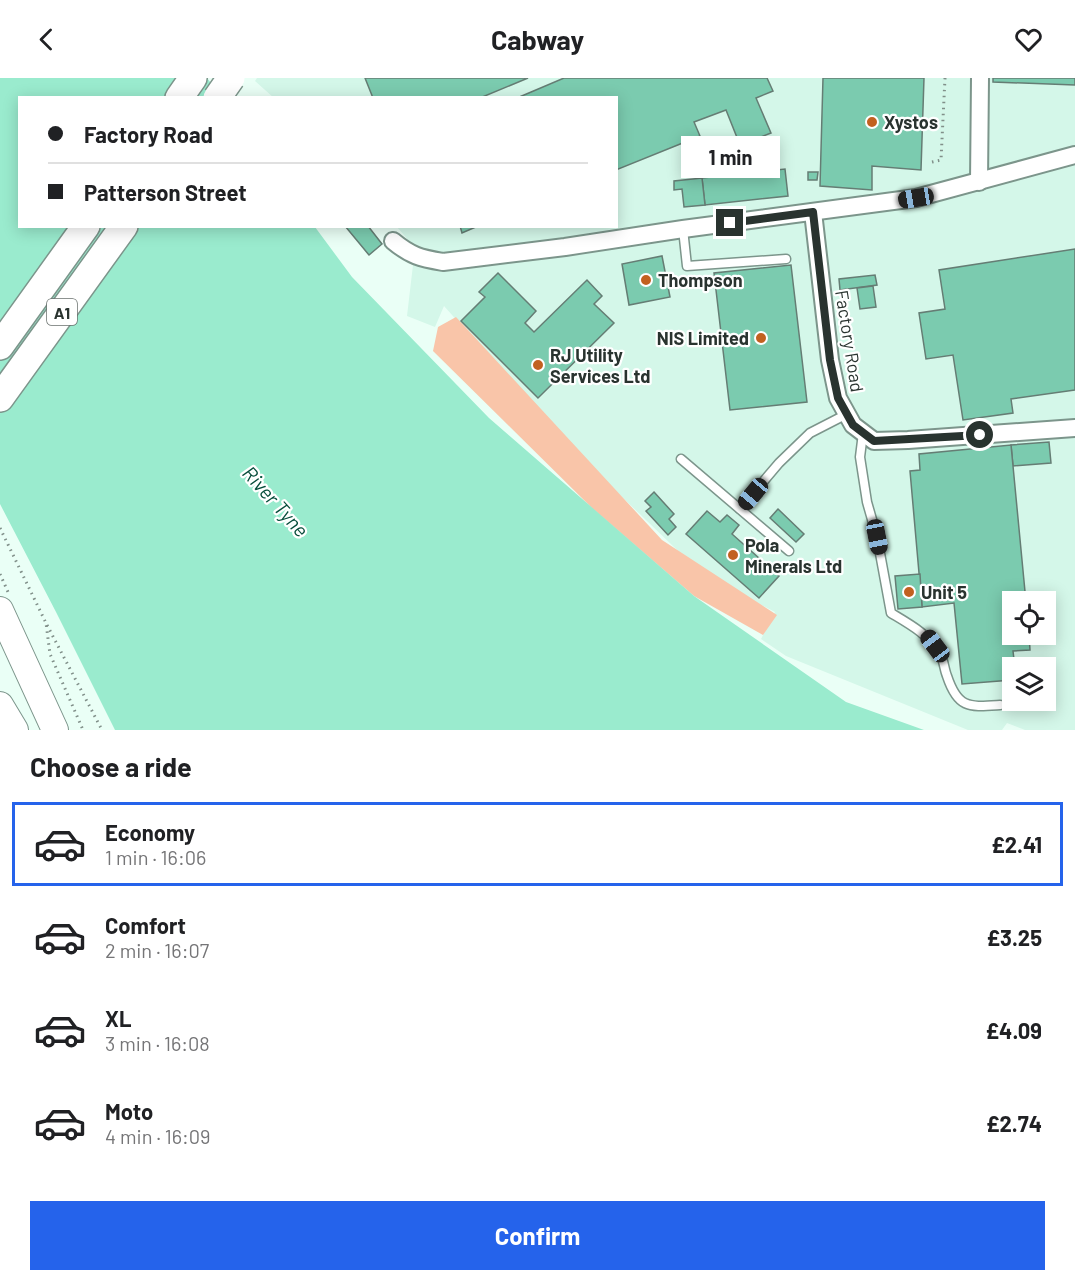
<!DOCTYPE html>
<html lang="en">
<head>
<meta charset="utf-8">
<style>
  :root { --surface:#fff; --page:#f6f6f6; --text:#202124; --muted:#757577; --line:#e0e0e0; --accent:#2563eb }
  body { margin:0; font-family:Barlow,sans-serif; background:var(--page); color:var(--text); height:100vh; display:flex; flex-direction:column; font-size:22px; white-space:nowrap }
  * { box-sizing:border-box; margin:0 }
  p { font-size:20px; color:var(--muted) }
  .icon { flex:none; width:33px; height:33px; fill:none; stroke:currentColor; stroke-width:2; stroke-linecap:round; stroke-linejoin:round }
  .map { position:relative; height:652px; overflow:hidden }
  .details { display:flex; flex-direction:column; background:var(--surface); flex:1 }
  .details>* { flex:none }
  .top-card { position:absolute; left:18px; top:18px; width:600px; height:132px; border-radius:0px; box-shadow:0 3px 15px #0003; display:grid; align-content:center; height:132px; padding:0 30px; background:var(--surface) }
  .tools { position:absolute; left:1002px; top:513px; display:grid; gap:12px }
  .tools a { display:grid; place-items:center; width:54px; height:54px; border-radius:0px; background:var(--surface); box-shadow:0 3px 15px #0003; font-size:30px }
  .end { position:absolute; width:27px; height:27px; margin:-14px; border:8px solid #29332f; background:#fff; box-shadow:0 0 0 3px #fff }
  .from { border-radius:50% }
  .bubble { position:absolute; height:42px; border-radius:0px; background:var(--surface); box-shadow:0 3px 15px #0003; font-size:20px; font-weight:700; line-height:42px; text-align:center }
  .car { position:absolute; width:18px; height:36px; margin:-18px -9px; border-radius:8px; box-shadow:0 0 4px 2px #0007; background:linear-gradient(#222 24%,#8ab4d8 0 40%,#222 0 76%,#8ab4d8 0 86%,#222 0) }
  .top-card b { display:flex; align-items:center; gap:21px; height:57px; font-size:22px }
  .top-card b+b { border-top:2px solid var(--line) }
  .top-card i { width:15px; height:15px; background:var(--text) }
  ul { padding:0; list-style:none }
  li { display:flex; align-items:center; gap:18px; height:84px; margin:0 12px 9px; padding:0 18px; border:3px solid transparent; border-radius:0px }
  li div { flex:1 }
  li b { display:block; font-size:22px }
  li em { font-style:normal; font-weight:700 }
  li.active { border-color:var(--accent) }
  li>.icon { width:54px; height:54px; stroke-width:1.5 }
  h2 { padding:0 30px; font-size:27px; line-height:72px }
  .primary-button { display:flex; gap:12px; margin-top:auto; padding:12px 30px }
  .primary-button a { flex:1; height:69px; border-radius:0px; background:var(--accent); color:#fff; font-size:24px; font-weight:700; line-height:69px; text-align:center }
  header { display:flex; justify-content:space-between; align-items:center; height:78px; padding:0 30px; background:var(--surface); font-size:27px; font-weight:700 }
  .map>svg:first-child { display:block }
  .built { fill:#d4f7e9; fill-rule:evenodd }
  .green { fill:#f9c5a9 }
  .water { fill:#9aebce }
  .building { fill:#7bcbaf; stroke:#657d74; stroke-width:1.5 }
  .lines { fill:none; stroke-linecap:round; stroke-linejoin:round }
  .service-casing { stroke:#7c958b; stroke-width:11 }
  .minor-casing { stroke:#7c958b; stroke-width:20 }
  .primary-casing { stroke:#7c958b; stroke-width:28 }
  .trunk-casing { stroke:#7c958b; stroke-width:30 }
  .path { stroke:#808f89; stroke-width:3; stroke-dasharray:1.5 4.5; stroke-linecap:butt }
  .service { stroke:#fff; stroke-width:8 }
  .minor { stroke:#fff; stroke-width:16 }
  .primary { stroke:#fff; stroke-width:26 }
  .trunk { stroke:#fff; stroke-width:27 }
  .trunk-bridge-casing { stroke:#7c958b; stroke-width:30; stroke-linecap:butt }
  .trunk-bridge { stroke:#fff; stroke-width:27 }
  .route { stroke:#29332f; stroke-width:8 }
  .poi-dot { fill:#c26120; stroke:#fff; stroke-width:2 }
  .labels { text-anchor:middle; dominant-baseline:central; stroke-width:4.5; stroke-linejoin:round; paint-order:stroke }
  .shield { fill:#fff; stroke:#69706d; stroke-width:1.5 }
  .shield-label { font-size:16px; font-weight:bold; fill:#29332f }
  .poi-label { font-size:18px; font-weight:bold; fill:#29332f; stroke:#fff; text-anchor:start }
  .street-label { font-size:18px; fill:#29332f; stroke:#fff }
  .water-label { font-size:20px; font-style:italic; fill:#074d3b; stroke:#fff }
</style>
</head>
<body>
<header><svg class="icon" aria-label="back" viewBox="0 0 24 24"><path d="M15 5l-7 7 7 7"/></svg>Cabway<svg class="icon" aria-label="heart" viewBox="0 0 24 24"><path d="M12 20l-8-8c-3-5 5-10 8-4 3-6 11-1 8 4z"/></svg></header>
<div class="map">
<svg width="1075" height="652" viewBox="0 0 1075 652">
  <rect width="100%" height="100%" fill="#eafff6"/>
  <!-- built -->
  <path class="built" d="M257,0H1075V652H1025L1007,645L1002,652H968L786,578L761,561L775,534L701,495L566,365L444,228L435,249L407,238L415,170L397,149L616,148V20H274L255,3ZM1012,524H1046V556H1012ZM1012,590H1046V622H1012Z"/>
  <!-- green -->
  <polygon class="green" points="456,239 662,462 777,537 763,557 694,518 592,430 433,273 438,249"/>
  <!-- water -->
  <polygon class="water" points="0,0 207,0 222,19 20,20 20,148 315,149 352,199 489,340 694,518 846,624 924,652 115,652 56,534 0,426"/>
  <!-- building -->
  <g class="building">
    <polygon points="365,0 528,0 480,20 373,20"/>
    <polygon points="564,0 767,0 773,13 756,20 771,55 740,67 726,32 694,44 700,58 616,92 616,20 517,20"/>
    <polygon points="823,0 924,0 921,92 872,88 872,112 820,108"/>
    <polygon points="993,0 1075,0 1075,7 993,4"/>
    <polygon points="785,91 788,118 705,127 702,100"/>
    <polygon points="808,94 818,94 817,102 808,102"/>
    <polygon points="702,100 705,127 684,129 682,111 674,112 674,103"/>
    <polygon points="345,148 368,148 382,166 369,177"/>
    <polygon points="460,148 478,148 462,155"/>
    <polygon points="1075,171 1075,312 1011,321 1013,335 963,342 953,277 926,281 919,235 945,231 939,192"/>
    <polygon points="662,178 670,219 629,227 622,186"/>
    <polygon points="791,187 807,324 730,332 714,195"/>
    <polygon points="498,195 536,233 525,245 534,254 587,202 602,218 594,226 614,245 538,320 461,243 485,219 479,214"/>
    <polygon points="875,197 877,207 840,212 839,201"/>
    <polygon points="873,208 876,229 860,231 857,210"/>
    <polygon points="1049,364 1051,385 1013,388 1011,367"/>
    <polygon points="1011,367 1026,524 1012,524 1012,556 1029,556 1030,572 1013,573 1015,590 1012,590 1012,602 962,606 954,525 922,529 910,393 920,392 919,376"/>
    <polygon points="654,414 674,436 669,441 676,449 668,457 646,433 651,429 645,423"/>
    <polygon points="778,431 804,456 796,464 770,440"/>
    <polygon points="707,433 720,444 727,437 739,447 732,456 779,498 759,520 686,456"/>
    <polygon points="920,496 922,529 898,531 895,498"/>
  </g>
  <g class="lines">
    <defs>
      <g id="service">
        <polyline points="683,151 687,188 786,181"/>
        <path d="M863,355L860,379L867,424L877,459L891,535C911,547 928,556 940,576C944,582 944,591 947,598C958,631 969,629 1000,627"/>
        <polyline points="681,381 789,473"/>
        <polyline points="740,431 779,385 810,355 847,336"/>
      </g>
      <g id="minor">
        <polyline points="979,104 980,0"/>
        <polyline points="813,134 830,282 838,320 853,347 874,363 908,362 1075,350"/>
        <path d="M393,163C411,178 420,180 443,184L565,169L683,151L916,120L1075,77"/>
      </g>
      <g id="primary">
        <polyline points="0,532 55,652"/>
        <polyline points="0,627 15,652"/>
      </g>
      <g id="trunk">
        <polyline points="179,20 193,0"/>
        <polyline points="0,268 86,148"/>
        <polyline points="0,320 124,148"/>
      </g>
    </defs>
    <!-- service casing -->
    <use href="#service" class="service-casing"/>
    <!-- minor casing -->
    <use href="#minor" class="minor-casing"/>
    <!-- primary casing -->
    <use href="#primary" class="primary-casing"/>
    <!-- trunk casing -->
    <use href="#trunk" class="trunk-casing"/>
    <!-- path -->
    <g class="path">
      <polyline points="932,84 941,82 945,0"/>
      <polyline points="0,450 46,545 50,576 83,652"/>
      <polyline points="0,496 8,514"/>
      <polyline points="47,547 102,652"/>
    </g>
    <!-- service -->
    <use href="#service" class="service"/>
    <!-- minor -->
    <use href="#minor" class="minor"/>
    <!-- primary -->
    <use href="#primary" class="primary"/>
    <!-- trunk -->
    <use href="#trunk" class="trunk"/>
    <defs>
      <polyline id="trunk-bridge" points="217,20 231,0"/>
    </defs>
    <!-- trunk-bridge casing -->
    <use href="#trunk-bridge" class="trunk-bridge-casing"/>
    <!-- trunk-bridge -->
    <use href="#trunk-bridge" class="trunk-bridge"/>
  </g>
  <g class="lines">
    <!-- route -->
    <polyline class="route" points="730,145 813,134 830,282 838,320 853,347 874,363 980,357"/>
  </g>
  <!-- markers -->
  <g class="poi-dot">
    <circle cx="872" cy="44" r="6"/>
    <circle cx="646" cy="202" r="6"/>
    <circle cx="761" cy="260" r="6"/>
    <circle cx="538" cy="287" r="6"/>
    <circle cx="733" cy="477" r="6"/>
    <circle cx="909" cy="514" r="6"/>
  </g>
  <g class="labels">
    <!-- shield labels -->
    <rect class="shield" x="47" y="221" width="30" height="26" rx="4.5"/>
    <g class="shield-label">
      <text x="62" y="234">A1</text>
    </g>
    <!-- poi labels -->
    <g class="poi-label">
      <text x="884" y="44">Xystos</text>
      <text x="658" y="202">Thompson</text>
      <text x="749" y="260" text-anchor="end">NIS Limited</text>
      <text x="550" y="277">RJ Utility<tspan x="550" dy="21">Services Ltd</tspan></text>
      <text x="745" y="467">Pola<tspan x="745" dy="21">Minerals Ltd</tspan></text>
      <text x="921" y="514">Unit 5</text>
    </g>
    <!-- street labels -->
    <g class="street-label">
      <text transform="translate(850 263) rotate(81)">Factory Road</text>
    </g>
    <!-- water labels -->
    <g class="water-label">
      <text transform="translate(276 423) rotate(48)">River Tyne</text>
    </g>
  </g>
</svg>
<div class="tools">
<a><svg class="icon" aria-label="locate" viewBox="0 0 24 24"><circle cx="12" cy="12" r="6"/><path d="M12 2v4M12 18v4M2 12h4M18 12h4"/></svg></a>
<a><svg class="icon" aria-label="layers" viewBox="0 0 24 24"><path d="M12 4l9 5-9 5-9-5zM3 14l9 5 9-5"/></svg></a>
</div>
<i class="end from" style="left:980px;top:357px"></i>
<i class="end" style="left:730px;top:145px"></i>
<div class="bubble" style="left:681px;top:58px;width:99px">1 min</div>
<i class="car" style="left:916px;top:120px;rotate:261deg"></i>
<i class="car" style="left:753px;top:416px;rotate:220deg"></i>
<i class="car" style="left:877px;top:459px;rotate:169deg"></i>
<i class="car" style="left:935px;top:568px;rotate:323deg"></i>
<div class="top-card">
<b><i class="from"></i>Factory Road</b>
<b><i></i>Patterson Street</b>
</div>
</div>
<section class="details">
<h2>Choose a ride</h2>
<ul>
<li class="active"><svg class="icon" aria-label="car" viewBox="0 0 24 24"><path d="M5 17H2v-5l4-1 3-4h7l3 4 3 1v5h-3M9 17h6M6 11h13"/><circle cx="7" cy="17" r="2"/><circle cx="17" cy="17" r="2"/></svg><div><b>Economy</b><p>1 min · 16:06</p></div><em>£2.41</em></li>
<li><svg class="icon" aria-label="car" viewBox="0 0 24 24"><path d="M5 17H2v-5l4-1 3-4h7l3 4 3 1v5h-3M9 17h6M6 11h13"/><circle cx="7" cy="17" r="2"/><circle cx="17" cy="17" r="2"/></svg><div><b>Comfort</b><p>2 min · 16:07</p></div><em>£3.25</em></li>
<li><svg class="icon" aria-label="car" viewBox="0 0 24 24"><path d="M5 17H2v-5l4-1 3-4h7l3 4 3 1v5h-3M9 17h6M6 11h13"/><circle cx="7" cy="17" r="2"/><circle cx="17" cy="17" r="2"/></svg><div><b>XL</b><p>3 min · 16:08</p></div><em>£4.09</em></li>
<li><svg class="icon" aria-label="car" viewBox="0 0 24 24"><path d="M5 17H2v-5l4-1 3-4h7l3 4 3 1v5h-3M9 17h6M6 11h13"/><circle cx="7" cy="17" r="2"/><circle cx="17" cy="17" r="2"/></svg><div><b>Moto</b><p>4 min · 16:09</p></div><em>£2.74</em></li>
</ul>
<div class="primary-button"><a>Confirm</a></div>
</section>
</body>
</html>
